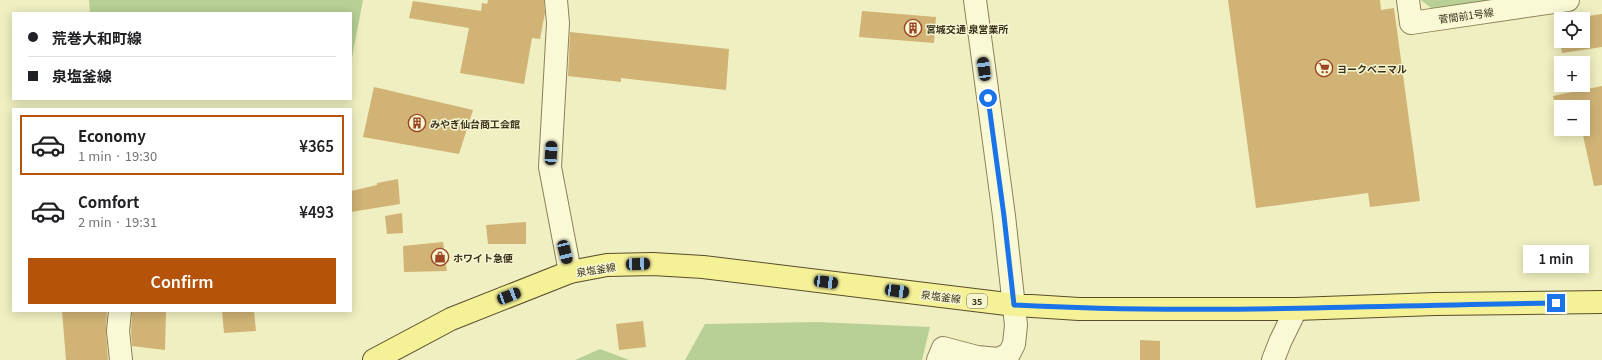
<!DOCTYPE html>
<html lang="en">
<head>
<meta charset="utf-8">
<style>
  :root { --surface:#fff; --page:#f2f2f2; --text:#202124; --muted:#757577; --line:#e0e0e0; --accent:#b45309 }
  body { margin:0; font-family:Georgia,"Noto Sans JP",serif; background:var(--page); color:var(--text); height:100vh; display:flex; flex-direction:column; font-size:15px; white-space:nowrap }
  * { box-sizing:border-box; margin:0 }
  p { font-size:13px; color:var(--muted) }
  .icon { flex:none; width:22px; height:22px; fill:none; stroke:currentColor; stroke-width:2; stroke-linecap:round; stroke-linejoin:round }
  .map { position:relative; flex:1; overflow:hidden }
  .side { position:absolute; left:12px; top:108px; width:340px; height:204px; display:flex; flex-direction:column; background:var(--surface); border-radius:0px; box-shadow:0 2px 10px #0003 }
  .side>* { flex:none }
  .hud { position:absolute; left:12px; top:12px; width:340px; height:88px; border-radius:0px; box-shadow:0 2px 10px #0003; display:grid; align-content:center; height:88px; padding:0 16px; background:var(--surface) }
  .controls { position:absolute; left:1554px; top:12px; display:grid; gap:8px }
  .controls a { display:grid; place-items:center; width:36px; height:36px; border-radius:0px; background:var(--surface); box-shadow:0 2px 10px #0003; font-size:20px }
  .end { position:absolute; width:18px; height:18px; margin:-9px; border:5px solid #1a73e8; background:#fff; box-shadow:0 0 0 2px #fff }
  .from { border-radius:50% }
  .bubble { position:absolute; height:28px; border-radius:0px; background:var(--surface); box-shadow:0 2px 10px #0003; font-size:13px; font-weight:600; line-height:28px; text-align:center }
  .car { position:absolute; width:12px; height:24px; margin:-12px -6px; border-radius:5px; box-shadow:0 0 3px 1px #0007; background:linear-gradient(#222 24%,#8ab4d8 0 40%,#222 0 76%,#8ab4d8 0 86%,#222 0) }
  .hud b { display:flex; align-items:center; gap:14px; height:38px; font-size:15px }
  .hud b+b { border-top:1px solid var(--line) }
  .hud i { width:10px; height:10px; background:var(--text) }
  ul { padding:7px 0 0; list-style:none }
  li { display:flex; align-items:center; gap:12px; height:60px; margin:0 8px 6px; padding:0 8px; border:2px solid transparent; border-radius:0px }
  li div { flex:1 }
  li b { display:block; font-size:15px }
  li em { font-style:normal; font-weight:600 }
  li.on { border-color:var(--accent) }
  li>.icon { width:36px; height:36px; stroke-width:1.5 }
  .primary-button { display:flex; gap:8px; margin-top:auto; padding:8px 16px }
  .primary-button a { flex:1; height:46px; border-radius:0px; background:var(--accent); color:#fff; font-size:16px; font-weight:600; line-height:46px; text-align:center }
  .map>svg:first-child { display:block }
  .green { fill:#b8cf95 }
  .building { fill:#d0b375 }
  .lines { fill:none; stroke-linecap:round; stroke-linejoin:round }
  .minor-casing { stroke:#8b8058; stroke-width:24 }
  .major-casing { stroke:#584c2c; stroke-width:24 }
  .minor { stroke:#faf9d5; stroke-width:22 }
  .major { stroke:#f5f197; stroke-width:22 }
  .route { stroke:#1a73e8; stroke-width:5 }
  .labels { text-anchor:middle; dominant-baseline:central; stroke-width:3; stroke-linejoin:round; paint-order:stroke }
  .shield { fill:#f7f6d1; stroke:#736d53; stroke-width:1 }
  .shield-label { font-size:9px; font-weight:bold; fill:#3a321d }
  .street-label { font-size:10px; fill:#3a321d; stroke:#f7f6d1 }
  .poi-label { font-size:10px; font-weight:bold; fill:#3a321d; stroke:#f7f6d1; text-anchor:start }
</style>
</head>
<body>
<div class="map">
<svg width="1602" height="360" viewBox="0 0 1602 360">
  <rect width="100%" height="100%" fill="#f0efc1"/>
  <!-- green -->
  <g class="green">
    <polygon points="89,0 363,0 351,63 351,13 90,13"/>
    <polygon points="1421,0 1497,0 1435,11"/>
    <polygon points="818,322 930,327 922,360 685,360 705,324"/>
    <polygon points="600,349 629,360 575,360"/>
  </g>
  <!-- building -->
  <g class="building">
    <polygon points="488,0 544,0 545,13 540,39 532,38 524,84 460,73 469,28 409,18 413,1 481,11 482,3 487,4"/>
    <polygon points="1228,0 1380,0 1381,10 1394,8 1420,201 1370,207 1368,193 1256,208"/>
    <polygon points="862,11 936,17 934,43 859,37"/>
    <polygon points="1602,14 1602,47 1562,53 1557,20 1561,20 1561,41 1583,41 1583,19 1567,19"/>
    <polygon points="570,32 729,49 726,90 621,78 621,82 568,76"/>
    <polygon points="1602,86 1602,185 1594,186 1583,135 1583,107 1561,107 1561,123 1558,123 1553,96"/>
    <polygon points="374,87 473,110 459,154 363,137"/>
    <polygon points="398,179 400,204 351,212 351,191 377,185 377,183"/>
    <polygon points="402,213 403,233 387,234 385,216"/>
    <polygon points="526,222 526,244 488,244 486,225"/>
    <polygon points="443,242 447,271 404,272 403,246"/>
    <polygon points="62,311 107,311 106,332 108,360 66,360"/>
    <polygon points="132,311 166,311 165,350 132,346 131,331"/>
    <polygon points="222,311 254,311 256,331 224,333"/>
    <polygon points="643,321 646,347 619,350 616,324"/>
    <polygon points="1140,340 1160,341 1160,360 1140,360"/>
  </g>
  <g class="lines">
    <defs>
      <g id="minor">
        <polyline points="556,0 558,23 550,167 570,272"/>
        <polyline points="1408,0 1411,23 1568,0"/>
        <polyline points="120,311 118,331 121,360"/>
        <polyline points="938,360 943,348 977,357 998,359 1009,354 1014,344 1016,325 1004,216 975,0"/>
        <polyline points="1273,360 1280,342 1296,309"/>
      </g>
      <polyline id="major" points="374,360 451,319 570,272 607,265 653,264 703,267 1015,305 1079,309 1296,309 1435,304 1602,302"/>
    </defs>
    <!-- minor casing -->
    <use href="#minor" class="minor-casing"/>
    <!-- major casing -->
    <use href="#major" class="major-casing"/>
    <!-- minor -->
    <use href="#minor" class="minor"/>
    <!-- major -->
    <use href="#major" class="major"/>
  </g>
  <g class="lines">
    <!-- route -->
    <path class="route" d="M988,98L1004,216L1014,305C1195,315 1376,305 1556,303"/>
  </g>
  <!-- icons -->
  <defs>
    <symbol id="building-ring" viewBox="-11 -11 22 22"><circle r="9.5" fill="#f7f6d1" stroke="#9c4425" stroke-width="1.5"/><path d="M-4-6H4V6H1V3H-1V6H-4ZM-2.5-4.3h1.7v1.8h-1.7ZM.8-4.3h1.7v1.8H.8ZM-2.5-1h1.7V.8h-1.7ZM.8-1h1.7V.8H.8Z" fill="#9c4425"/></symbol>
    <symbol id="supermarket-ring" viewBox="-11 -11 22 22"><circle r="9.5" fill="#f7f6d1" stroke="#9c4425" stroke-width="1.5"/><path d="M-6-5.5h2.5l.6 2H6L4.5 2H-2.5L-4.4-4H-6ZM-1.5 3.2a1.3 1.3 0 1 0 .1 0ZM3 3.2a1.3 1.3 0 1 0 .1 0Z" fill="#9c4425"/></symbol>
    <symbol id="shop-ring" viewBox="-11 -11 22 22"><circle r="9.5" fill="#f7f6d1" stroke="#9c4425" stroke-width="1.5"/><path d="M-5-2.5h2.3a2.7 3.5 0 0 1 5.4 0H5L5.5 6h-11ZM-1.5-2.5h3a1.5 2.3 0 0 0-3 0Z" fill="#9c4425"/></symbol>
  </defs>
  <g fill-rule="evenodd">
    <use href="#building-ring" x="903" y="18" width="20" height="20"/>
    <use href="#supermarket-ring" x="1314" y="58" width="20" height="20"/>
    <use href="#building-ring" x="407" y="113" width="20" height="20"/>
    <use href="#shop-ring" x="430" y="247" width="20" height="20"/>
  </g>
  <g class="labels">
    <!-- shield labels -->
    <rect class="shield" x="967" y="294" width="20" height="14" rx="3"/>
    <g class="shield-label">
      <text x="977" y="301">35</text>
    </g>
    <!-- street labels -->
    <g class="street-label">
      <text transform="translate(1466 15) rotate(-8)">菅間前1号線</text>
      <text transform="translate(596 269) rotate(-9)">泉塩釜線</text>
      <text transform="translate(941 296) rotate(7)">泉塩釜線</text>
    </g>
    <!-- poi labels -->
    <g class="poi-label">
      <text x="926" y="28">宮城交通 泉営業所</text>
      <text x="1337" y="68">ヨークベニマル</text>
      <text x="430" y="123">みやぎ仙台商工会館</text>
      <text x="453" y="257">ホワイト急便</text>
    </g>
  </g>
</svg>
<div class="controls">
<a><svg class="icon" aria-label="locate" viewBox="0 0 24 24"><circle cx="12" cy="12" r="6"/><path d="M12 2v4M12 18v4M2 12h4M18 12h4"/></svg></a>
<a>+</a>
<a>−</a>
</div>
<i class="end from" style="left:988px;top:98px"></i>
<i class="end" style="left:1556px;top:303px"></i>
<div class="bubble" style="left:1523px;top:245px;width:66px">1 min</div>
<i class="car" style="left:984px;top:69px;rotate:352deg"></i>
<i class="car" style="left:551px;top:153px;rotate:3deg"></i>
<i class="car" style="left:565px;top:252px;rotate:166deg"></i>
<i class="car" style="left:638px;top:264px;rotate:88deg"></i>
<i class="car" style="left:826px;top:282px;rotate:97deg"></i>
<i class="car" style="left:897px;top:291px;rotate:98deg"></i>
<i class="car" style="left:509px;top:296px;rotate:69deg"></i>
<div class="hud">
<b><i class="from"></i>荒巻大和町線</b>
<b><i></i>泉塩釜線</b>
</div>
<section class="side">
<ul>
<li class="on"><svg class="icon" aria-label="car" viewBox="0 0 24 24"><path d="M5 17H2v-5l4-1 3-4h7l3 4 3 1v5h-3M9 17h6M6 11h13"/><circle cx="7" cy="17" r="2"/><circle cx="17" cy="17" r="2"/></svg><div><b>Economy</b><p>1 min · 19:30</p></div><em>¥365</em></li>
<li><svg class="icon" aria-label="car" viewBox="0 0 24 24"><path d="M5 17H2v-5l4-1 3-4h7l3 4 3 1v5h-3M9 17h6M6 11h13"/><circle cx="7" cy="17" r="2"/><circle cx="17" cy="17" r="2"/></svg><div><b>Comfort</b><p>2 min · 19:31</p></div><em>¥493</em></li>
</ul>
<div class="primary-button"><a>Confirm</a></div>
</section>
</div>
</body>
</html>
